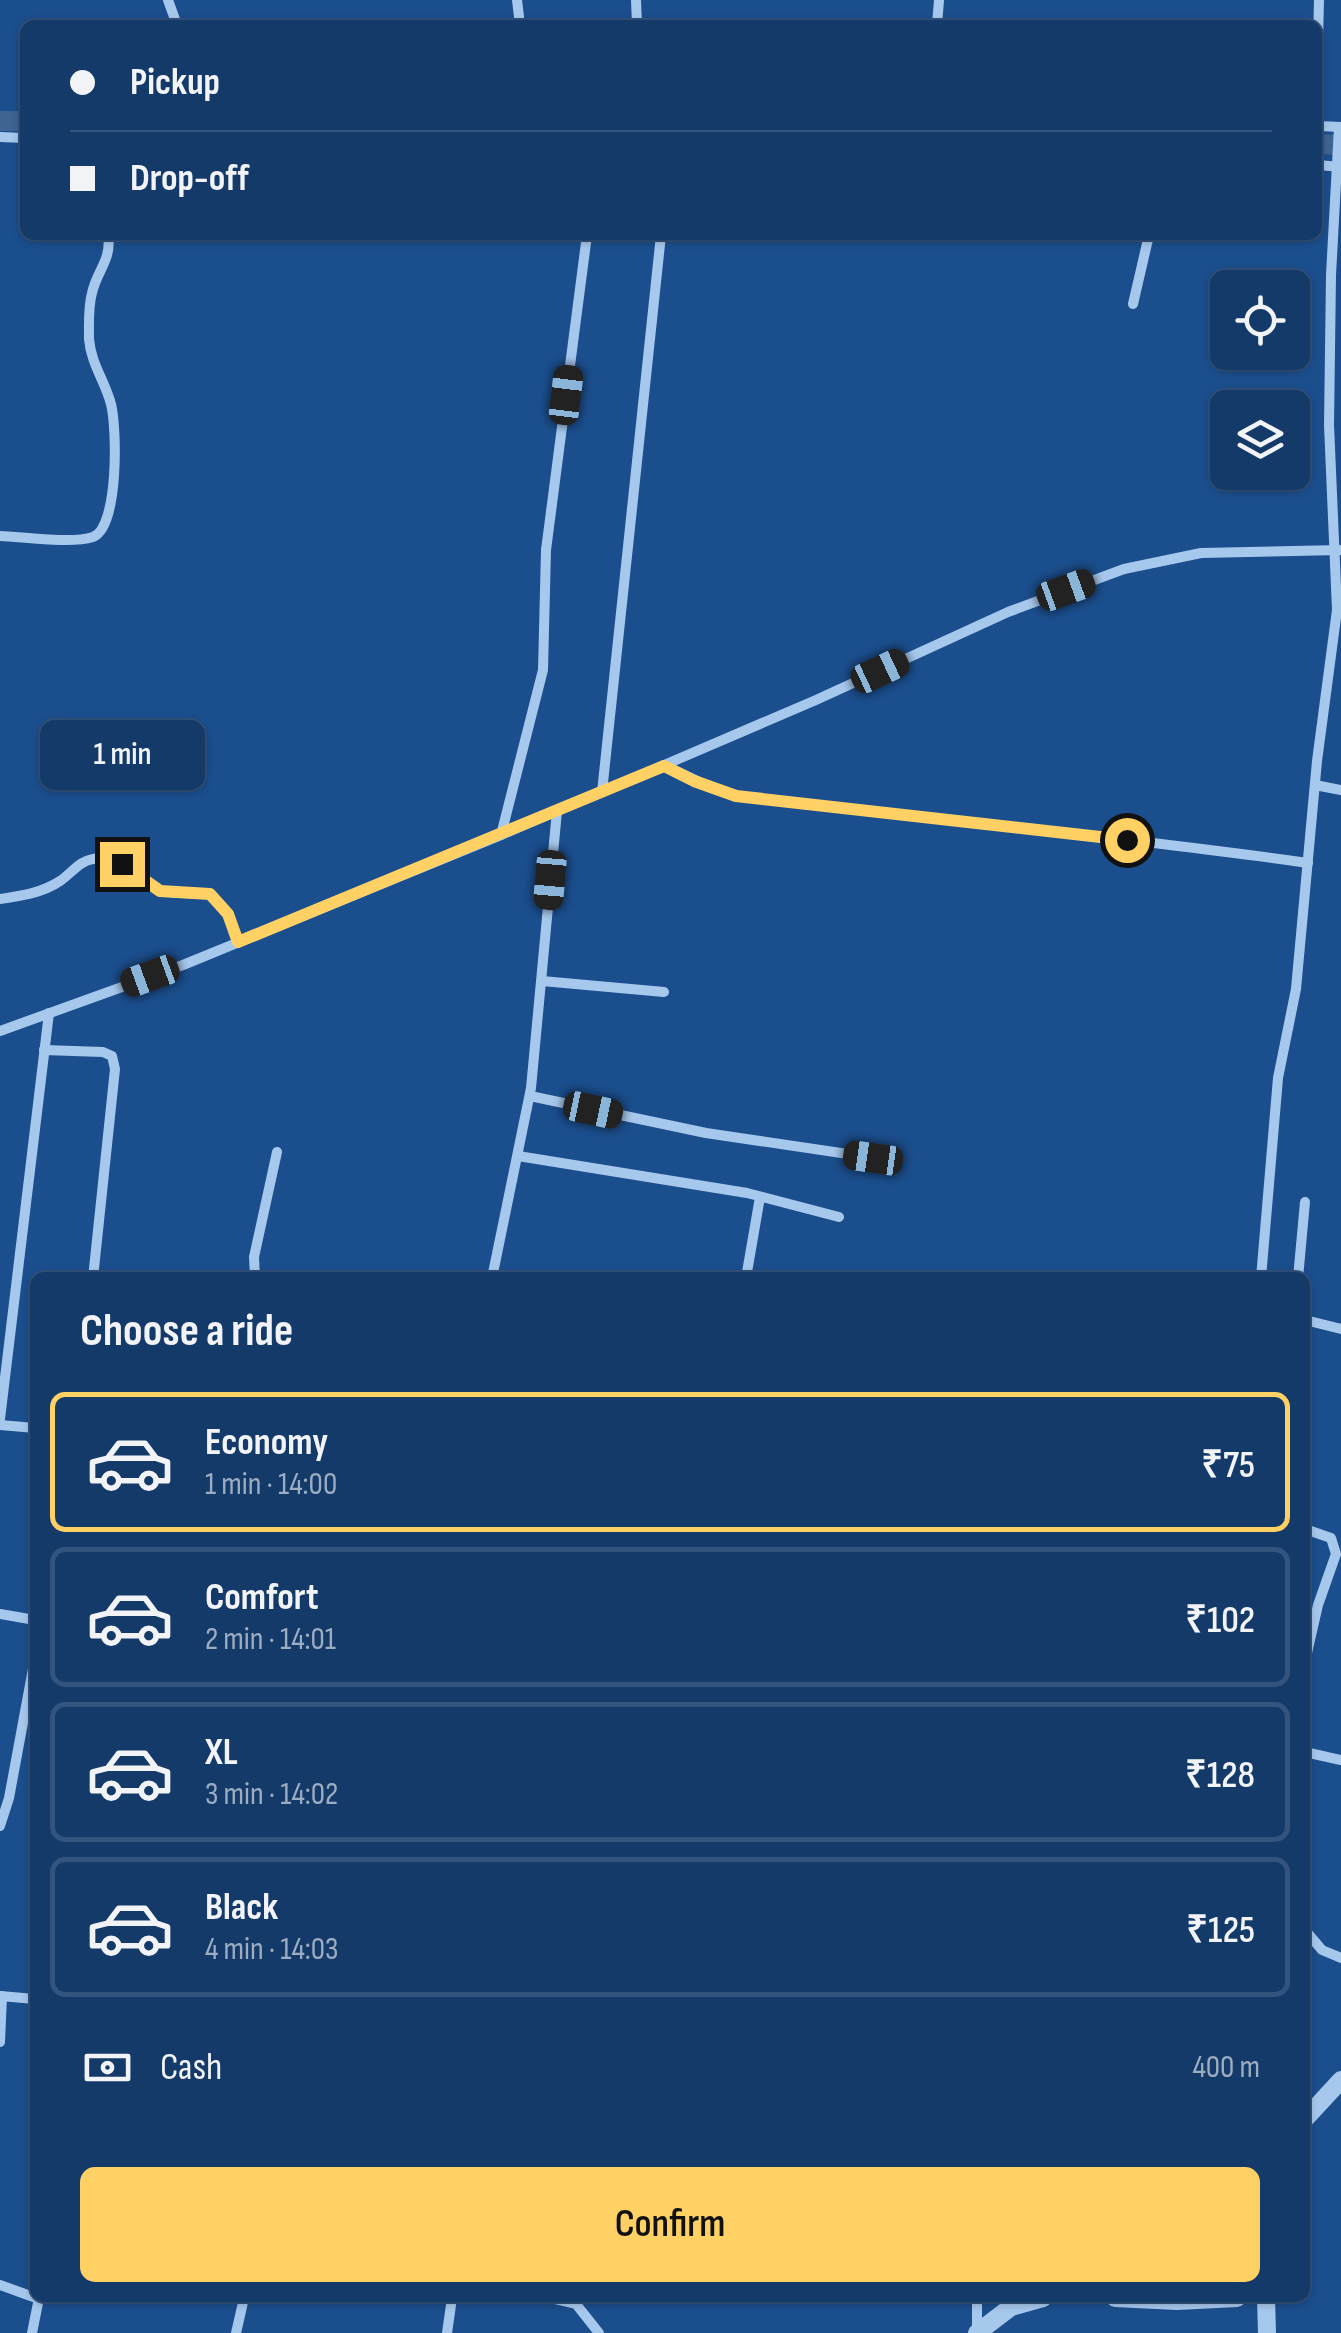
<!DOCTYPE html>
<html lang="en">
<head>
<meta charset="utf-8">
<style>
  :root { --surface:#143a6a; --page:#1d4170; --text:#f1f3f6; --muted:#9dadc1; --line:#33547e; --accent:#ffd164 }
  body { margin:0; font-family:"Sofia Sans Condensed",sans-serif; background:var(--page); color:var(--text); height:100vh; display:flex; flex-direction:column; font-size:38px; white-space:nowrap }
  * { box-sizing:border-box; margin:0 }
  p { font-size:32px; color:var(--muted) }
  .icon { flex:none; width:55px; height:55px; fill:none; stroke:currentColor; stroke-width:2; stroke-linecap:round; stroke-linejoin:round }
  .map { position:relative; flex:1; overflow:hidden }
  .sheet { position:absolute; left:30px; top:1272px; width:1280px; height:1030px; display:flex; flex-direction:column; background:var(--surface); border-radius:15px; box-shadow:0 2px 8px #0004,0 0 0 2px var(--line) }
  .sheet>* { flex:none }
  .guide { position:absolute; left:20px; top:20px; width:1302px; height:220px; border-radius:15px; box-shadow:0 2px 8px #0004,0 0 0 2px var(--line); display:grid; align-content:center; height:220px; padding:0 50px; background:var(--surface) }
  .fabs { position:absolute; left:1210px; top:270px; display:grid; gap:20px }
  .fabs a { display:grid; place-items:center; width:100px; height:100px; border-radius:15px; background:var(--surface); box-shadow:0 2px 8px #0004,0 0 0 2px var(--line); font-size:50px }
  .end { position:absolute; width:45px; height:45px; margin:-22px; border:12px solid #ffd164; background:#111; box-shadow:0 0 0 5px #111 }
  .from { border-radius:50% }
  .bubble { position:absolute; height:70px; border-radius:15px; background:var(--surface); box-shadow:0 2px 8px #0004,0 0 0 2px var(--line); font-size:32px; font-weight:600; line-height:70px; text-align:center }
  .car { position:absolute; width:30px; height:60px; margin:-30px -15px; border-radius:12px; box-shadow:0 0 8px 2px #0007; background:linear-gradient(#222 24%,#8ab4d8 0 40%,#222 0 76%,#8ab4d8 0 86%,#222 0) }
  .guide b { display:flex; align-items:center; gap:35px; height:95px; font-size:38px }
  .guide b+b { border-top:2px solid var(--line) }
  .guide i { width:25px; height:25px; background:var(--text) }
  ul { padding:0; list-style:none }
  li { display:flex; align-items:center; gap:30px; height:140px; margin:0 20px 15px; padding:0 30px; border:5px solid var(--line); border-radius:15px }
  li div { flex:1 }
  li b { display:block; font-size:38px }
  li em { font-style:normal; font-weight:600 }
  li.current { border-color:var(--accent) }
  li>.icon { width:90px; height:90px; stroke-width:1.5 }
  h2 { padding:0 50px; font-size:45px; line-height:120px }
  .pay { display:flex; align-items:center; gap:25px; height:110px; padding:0 50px; font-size:38px }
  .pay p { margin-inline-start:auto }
  .action { display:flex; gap:20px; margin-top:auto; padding:20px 50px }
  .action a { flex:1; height:115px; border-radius:15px; background:var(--accent); color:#111; font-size:40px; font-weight:600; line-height:115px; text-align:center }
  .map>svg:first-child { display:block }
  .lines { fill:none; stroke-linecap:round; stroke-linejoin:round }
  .canal { stroke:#3f6492; stroke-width:20 }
  .minor { stroke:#a7c8ed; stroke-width:10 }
  .tertiary { stroke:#a7c8ed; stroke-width:18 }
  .route { stroke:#ffd164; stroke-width:12 }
</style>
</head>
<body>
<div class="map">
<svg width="1341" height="2333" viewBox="0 0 1341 2333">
  <rect width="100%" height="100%" fill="#1b4e8d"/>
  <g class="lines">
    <!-- canal -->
    <g class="canal">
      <polyline points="0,121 25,121"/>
      <polyline points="1318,144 1341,145"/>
    </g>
    <!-- minor -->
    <g class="minor">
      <polyline points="168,0 177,25"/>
      <polyline points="517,0 520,25"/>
      <polyline points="636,0 637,25"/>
      <polyline points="937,25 939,0"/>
      <polyline points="1318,42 1319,0"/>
      <polyline points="1318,126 1341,127"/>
      <polyline points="0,137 25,138"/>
      <polyline points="1318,165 1341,167"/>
      <polyline points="1133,304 1149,235"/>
      <path d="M0,536C24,537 71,544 93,537C119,527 117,428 111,404C105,381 91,364 89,339C89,324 88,307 92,293C97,270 112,260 108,235"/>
      <path d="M664,765L714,789L737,796C927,819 1118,836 1308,863"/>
      <polyline points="1315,785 1341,790"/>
      <polyline points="602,792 661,235"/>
      <polyline points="501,835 543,670 546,550 587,235"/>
      <path d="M0,899C21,896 42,893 60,881C72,873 79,861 93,859C124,853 137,885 163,891C177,895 195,892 210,894L228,914L239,942"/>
      <polyline points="542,981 664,992"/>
      <polyline points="0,1031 183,965 501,835 816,700 1008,612 1124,569 1201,553 1341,550"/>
      <polyline points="44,1050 103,1052 112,1056 115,1069 93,1278"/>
      <polyline points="530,1096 706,1133 895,1161"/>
      <polyline points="518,1156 747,1193 839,1217"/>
      <polyline points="255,1278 254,1257 277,1152"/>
      <polyline points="492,1278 531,1088 557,811"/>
      <polyline points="746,1278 760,1197"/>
      <polyline points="1261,1278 1278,1078 1296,989 1317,761 1337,610 1329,425 1331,275 1339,127"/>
      <polyline points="1298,1278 1305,1202"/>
      <polyline points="1305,1320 1341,1329"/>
      <polyline points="0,1419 49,1013"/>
      <polyline points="0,1425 35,1428"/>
      <polyline points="1305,1529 1331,1538 1336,1554 1318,1605 1305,1662"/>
      <polyline points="0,1614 35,1620"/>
      <polyline points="1305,1752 1341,1760"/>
      <polyline points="0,1826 9,1798 35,1658"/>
      <polyline points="1305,1930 1322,1950 1341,1958"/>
      <polyline points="0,1996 35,1999"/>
      <polyline points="0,2042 2,1996"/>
      <polyline points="0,2285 39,2299"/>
      <polyline points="550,2298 576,2304 599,2333"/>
      <polyline points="977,2298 977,2332"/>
      <polyline points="32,2333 39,2298"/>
      <polyline points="236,2333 244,2298"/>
      <polyline points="447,2333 452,2298"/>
    </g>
    <!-- tertiary -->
    <g class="tertiary">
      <polyline points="1305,2119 1341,2080"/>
      <polyline points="1115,2298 1177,2301 1237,2298"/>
      <polyline points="1266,2298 1267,2333"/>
      <polyline points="977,2333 1011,2307 1043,2298"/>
    </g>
  </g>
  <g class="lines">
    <!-- route -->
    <polyline class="route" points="122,864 160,891 210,894 228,914 238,942 664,766 694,781 736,796 1127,840"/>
  </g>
</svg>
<div class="fabs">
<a><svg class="icon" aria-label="locate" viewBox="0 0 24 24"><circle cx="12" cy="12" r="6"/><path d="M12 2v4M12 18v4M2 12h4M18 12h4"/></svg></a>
<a><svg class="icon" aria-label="layers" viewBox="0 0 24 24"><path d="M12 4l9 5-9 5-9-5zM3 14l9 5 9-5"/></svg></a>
</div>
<i class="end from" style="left:1127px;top:840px"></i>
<i class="end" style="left:122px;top:864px"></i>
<div class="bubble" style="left:40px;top:720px;width:165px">1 min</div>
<i class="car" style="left:566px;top:395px;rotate:7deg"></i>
<i class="car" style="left:1066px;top:590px;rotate:70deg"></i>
<i class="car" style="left:880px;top:671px;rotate:65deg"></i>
<i class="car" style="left:550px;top:880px;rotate:185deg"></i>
<i class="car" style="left:150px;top:976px;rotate:250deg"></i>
<i class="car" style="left:593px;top:1110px;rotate:102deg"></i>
<i class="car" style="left:873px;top:1158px;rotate:278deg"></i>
<div class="guide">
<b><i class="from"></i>Pickup</b>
<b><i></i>Drop-off</b>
</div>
<section class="sheet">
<h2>Choose a ride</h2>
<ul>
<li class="current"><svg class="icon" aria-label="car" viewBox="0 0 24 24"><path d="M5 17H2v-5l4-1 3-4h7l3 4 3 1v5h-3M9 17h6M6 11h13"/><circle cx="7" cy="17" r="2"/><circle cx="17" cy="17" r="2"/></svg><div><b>Economy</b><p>1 min · 14:00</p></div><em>₹75</em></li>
<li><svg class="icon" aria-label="car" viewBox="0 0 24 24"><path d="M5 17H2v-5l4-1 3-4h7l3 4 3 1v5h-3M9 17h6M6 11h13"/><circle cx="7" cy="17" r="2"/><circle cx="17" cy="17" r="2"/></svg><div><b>Comfort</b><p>2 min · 14:01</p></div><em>₹102</em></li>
<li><svg class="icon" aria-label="car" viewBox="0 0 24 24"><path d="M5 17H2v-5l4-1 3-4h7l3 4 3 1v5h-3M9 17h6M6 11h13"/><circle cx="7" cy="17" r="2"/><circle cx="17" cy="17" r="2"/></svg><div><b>XL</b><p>3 min · 14:02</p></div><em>₹128</em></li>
<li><svg class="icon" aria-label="car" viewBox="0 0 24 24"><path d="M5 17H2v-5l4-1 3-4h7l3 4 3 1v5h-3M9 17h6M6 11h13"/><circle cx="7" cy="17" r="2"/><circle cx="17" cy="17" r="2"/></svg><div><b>Black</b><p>4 min · 14:03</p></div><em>₹125</em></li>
</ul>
<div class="pay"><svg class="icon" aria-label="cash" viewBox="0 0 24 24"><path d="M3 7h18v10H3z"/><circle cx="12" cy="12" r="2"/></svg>Cash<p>400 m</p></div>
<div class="action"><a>Confirm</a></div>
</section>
</div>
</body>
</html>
